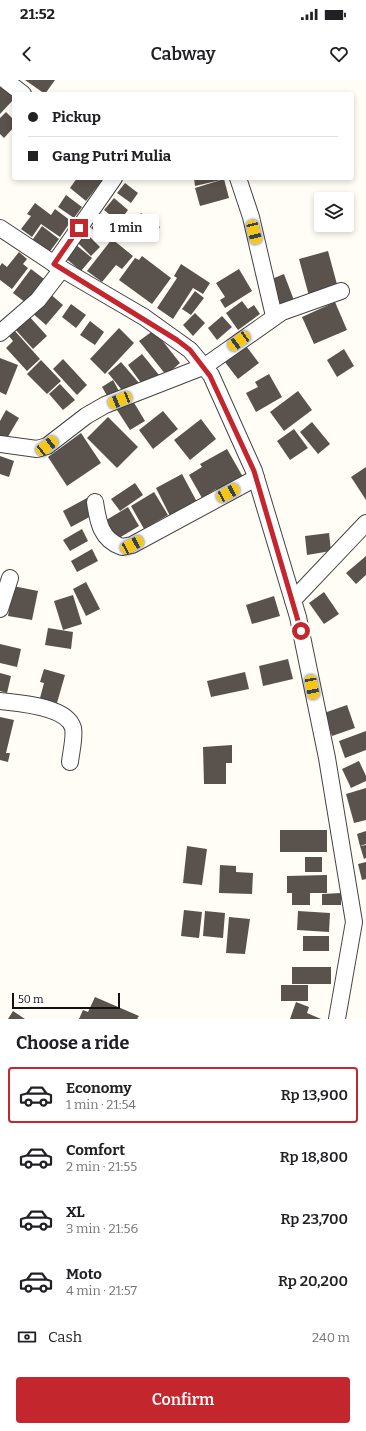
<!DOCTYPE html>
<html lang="en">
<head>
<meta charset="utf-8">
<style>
  :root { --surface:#fff; --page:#f6f6f6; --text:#202124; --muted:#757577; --line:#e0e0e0; --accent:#c4262e }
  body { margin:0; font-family:Bitter,serif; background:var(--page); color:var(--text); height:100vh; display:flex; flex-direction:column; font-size:15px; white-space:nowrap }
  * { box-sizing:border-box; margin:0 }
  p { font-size:13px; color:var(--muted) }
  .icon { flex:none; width:22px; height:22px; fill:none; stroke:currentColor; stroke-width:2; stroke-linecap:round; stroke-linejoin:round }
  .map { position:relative; height:939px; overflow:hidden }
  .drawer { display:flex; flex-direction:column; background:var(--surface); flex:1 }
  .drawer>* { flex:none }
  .banner { position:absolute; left:12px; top:12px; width:342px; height:88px; border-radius:4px; box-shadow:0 2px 6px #0003; display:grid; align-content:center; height:88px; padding:0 16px; background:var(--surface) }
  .buttons { position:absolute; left:314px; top:112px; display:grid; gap:8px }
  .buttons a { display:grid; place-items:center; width:40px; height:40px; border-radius:4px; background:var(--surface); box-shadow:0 2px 6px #0003; font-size:20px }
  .scale { position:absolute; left:12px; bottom:10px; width:108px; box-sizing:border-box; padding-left:4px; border:2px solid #111; border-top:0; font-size:11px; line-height:14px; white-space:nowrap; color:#111; -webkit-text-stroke:3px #fff; paint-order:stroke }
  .end { position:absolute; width:18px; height:18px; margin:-9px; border:5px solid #c4262e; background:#fff; box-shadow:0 0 0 2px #fff }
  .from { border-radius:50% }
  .bubble { position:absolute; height:28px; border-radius:4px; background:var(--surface); box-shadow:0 2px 6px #0003; font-size:13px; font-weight:600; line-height:28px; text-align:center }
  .car { position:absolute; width:12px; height:24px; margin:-12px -6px; border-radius:5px; box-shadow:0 0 3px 1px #0007; background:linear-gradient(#f5c518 24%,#345 0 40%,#f5c518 0 76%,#345 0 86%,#f5c518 0) }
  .banner b { display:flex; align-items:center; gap:14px; height:38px; font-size:15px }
  .banner b+b { border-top:1px solid var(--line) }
  .banner i { width:10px; height:10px; background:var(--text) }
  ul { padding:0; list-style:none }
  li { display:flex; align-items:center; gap:12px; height:56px; margin:0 8px 6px; padding:0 8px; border:2px solid transparent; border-radius:4px }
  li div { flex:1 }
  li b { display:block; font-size:15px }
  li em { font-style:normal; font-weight:600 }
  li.current { border-color:var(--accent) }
  li>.icon { width:36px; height:36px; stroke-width:1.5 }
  h2 { padding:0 16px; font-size:18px; line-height:48px }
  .pay { display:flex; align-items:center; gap:10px; height:44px; padding:0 16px; font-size:15px }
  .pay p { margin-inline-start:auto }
  .primary-button { display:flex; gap:8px; margin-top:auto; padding:8px 16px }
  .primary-button a { flex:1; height:46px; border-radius:4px; background:var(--accent); color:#fff; font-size:16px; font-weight:600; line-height:46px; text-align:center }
  .status { display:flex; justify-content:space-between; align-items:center; height:28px; padding:0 20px; background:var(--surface); direction:ltr }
  .status svg { height:11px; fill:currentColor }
  header { display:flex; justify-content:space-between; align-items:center; height:52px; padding:0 16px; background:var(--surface); font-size:18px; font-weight:600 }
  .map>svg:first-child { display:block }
  .building { fill:#5a524d }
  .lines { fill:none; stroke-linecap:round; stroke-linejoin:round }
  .street-casing { stroke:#444; stroke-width:18 }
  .street { stroke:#fff; stroke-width:16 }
  .route { stroke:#c4262e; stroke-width:5 }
</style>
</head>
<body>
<div class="status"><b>21:52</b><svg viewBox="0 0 49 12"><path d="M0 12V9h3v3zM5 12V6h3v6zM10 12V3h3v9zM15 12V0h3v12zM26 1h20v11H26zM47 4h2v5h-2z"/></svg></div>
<header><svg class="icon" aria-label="back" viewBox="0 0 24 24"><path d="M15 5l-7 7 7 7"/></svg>Cabway<svg class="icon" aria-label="heart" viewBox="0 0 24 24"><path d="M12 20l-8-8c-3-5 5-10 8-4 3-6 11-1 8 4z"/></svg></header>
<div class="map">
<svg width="366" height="939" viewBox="0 0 366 939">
  <rect width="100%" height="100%" fill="#fffdf5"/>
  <!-- building -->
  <g class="building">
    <polygon points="25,0 55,0 45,14"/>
    <polygon points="0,3 14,16 14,19 0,34"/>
    <polygon points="6,32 14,40 14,47 4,58 0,54 0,38"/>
    <polygon points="77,98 104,98 86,121 70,108"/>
    <polygon points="194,98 225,98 225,99 195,106"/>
    <polygon points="224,99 229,118 200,126 195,108"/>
    <polygon points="125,103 138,113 131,123 117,113"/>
    <polygon points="66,115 82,127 74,138 58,127"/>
    <polygon points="114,118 128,130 119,142 104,130"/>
    <polygon points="35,123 51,135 55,129 71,141 60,157 41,144 32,157 21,149 31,136 27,134"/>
    <polygon points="141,133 160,147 151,160 132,146"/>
    <polygon points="104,134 118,146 105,160 91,148"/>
    <polygon points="42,146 59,159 48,174 31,162"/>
    <polygon points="87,154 100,167 91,176 78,163"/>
    <polygon points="112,159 133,176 122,189 116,185 102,202 87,191"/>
    <polygon points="75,164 92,178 81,191 64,177"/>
    <polygon points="328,171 338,208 309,216 299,179"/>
    <polygon points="19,172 27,179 23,184 28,188 12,209 0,200 0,186 2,183 7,187"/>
    <polygon points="142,176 171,198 152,224 119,200 135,178 139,180"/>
    <polygon points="181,184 210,203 203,214 193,208 173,239 157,228 177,198 174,196"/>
    <polygon points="31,189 48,202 30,226 13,213"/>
    <polygon points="239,189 252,211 225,228 220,220 225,217 216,203"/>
    <polygon points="284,194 295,223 277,229 267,201"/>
    <polygon points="195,211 204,218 191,235 182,229"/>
    <polygon points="48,212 63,225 46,245 31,232"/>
    <polygon points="242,221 248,229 254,225 260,234 238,250 226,233"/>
    <polygon points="335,222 347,250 314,264 302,237"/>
    <polygon points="71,224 86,235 76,248 62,237"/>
    <polygon points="195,233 205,243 193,256 183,245"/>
    <polygon points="28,235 47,256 33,269 14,248"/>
    <polygon points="222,236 232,247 217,260 208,248"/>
    <polygon points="90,241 104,252 95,265 80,255"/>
    <polygon points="119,248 134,263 105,294 90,279"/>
    <polygon points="14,250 40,279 27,291 6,268 13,261 8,255"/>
    <polygon points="154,250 180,283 166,295 139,261"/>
    <polygon points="246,266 259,283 238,299 221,277"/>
    <polygon points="344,269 354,286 337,297 327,280"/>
    <polygon points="142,274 159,295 144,307 128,285"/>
    <polygon points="0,278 18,285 6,315 0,312"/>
    <polygon points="63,279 87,305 77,315 53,289"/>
    <polygon points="41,280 61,301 47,314 27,294"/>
    <polygon points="121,282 139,303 125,314 108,293"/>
    <polygon points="269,294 282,317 256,332 246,313 258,307 255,302"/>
    <polygon points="113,300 120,313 109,319 102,307"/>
    <polygon points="60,304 75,320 63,330 49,314"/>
    <polygon points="298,311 312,330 284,351 270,332"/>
    <polygon points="133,321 145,341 130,350 117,330"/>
    <polygon points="6,330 19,338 6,360 0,357 0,341"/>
    <polygon points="163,331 178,349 153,369 139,350"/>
    <polygon points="108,337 138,367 117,388 87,358"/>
    <polygon points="201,339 216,359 190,380 174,360"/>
    <polygon points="312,342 330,364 318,374 300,352"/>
    <polygon points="294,349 308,368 290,380 277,361"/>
    <polygon points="81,353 101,383 67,406 48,377"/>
    <polygon points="227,369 243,397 217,412 216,409 202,418 189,395 202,387 200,384"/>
    <polygon points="0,376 14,381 9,397 0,394"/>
    <polygon points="366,387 366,420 351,397"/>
    <polygon points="182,394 197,422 170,436 156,408"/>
    <polygon points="135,403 143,415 120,431 111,419"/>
    <polygon points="154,412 168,435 144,449 131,426"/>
    <polygon points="87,418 95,434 71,447 63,431"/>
    <polygon points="128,427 139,446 114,461 103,442"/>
    <polygon points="82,449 88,461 70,471 63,460"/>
    <polygon points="329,453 331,471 307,475 305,456"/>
    <polygon points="92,469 98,481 77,492 71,481"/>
    <polygon points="366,476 366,495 356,504 346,493"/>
    <polygon points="86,502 100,529 86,536 73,509"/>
    <polygon points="13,506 38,511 32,540 8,536"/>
    <polygon points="324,512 339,534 324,544 309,523"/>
    <polygon points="73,515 82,544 63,550 54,521"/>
    <polygon points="274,516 280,536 252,544 246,525"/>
    <polygon points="48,548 73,552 71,569 45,565"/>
    <polygon points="0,564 21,569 17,587 0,583"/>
    <polygon points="288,579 293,599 263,606 259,586"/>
    <polygon points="44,589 65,595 57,623 40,618 44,603 40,602"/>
    <polygon points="245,592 249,609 211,617 207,601"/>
    <polygon points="0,593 11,596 7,613 0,611"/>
    <polygon points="347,625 355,648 332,656 324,633"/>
    <polygon points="0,637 14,640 6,673 10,673 8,682 0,680"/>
    <polygon points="366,651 366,670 345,678 339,661"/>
    <polygon points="232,665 232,683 226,683 226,704 204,704 203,667"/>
    <polygon points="359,681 366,696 366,701 351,708 342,689"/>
    <polygon points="366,708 366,740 354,743 346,714"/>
    <rect x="280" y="750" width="47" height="22"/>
    <polygon points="366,751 366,764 360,766 357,754"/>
    <polygon points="366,765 366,778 364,779 360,766"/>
    <polygon points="187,766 207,769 202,805 183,803"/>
    <rect x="305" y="777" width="17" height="15"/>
    <polygon points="366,782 366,799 362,800 358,784"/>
    <polygon points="220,785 236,786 236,792 253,793 252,814 219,813"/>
    <polygon points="327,795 327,813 310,813 310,825 292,825 292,813 287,813 287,796"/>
    <polygon points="341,813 341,825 322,825 322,814"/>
    <polygon points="184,830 202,832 199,858 181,856"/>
    <polygon points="205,831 225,833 223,858 203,856"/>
    <polygon points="298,831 330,833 329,852 297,850"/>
    <polygon points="229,837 250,839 245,874 226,873"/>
    <rect x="303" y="856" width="26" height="15"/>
    <rect x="292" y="887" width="39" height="17"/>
    <rect x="281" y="905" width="27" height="16"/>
    <polygon points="95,917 139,936 137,939 79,939 83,930 88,932"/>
    <polygon points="296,922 309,927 307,933 321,939 290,939"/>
    <polygon points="13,931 25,939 8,939"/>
  </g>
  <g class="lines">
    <defs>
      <g id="street">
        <polyline points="5,0 23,14"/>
        <polyline points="238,98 251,137 274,236"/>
        <polyline points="0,148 62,189 144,237 190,270 211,295 254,391 298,537 327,678 354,842 337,939"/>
        <polyline points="54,184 114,98"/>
        <polyline points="0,253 38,220 62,189"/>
        <polyline points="0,364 37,369 47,366 86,336 105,325 205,286 282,232 341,211"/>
        <path d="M95,422C98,442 101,460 122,467L132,465L256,398"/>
        <polyline points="293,520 366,443"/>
        <polyline points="0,529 10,498"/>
        <path d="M0,621C19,623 67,626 73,648C75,657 71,672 70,682"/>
      </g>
    </defs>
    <!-- street casing -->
    <use href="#street" class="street-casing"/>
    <!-- street -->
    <use href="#street" class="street"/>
  </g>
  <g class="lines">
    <!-- route -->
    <polyline class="route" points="79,148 54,184 177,260 190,270 210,296 254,391 301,551"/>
  </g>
</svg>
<div class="buttons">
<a><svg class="icon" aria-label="layers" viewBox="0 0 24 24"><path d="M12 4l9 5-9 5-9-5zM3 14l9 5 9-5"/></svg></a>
</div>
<div class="scale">50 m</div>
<i class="end from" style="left:301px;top:551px"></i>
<i class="end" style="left:79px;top:148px"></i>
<div class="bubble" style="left:93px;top:134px;width:66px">1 min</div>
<i class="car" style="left:254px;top:152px;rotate:166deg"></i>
<i class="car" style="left:239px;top:261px;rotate:234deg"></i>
<i class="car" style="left:120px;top:320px;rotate:248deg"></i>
<i class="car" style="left:47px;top:366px;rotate:52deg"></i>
<i class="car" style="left:228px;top:413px;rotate:62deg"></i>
<i class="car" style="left:132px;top:465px;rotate:62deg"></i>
<i class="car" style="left:312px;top:607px;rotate:169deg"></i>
<div class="banner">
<b><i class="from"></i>Pickup</b>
<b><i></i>Gang Putri Mulia</b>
</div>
</div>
<section class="drawer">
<h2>Choose a ride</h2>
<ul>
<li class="current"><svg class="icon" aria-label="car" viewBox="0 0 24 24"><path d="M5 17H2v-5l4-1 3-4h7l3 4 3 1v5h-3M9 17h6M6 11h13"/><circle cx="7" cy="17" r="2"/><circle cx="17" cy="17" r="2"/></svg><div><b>Economy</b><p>1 min · 21:54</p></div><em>Rp 13,900</em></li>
<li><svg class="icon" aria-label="car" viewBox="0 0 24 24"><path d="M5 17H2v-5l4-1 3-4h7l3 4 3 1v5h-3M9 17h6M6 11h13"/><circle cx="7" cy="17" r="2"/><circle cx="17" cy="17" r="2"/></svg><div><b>Comfort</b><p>2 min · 21:55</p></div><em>Rp 18,800</em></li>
<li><svg class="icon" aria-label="car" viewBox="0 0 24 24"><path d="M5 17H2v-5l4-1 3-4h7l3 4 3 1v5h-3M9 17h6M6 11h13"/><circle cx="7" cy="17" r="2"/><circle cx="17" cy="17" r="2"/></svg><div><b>XL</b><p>3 min · 21:56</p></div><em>Rp 23,700</em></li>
<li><svg class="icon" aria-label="car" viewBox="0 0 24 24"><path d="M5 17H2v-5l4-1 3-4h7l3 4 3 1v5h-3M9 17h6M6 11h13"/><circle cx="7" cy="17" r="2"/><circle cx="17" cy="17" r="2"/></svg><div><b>Moto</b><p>4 min · 21:57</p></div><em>Rp 20,200</em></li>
</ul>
<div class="pay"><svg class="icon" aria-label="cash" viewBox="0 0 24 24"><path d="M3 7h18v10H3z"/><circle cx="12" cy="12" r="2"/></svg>Cash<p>240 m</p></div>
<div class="primary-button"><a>Confirm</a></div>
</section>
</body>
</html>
